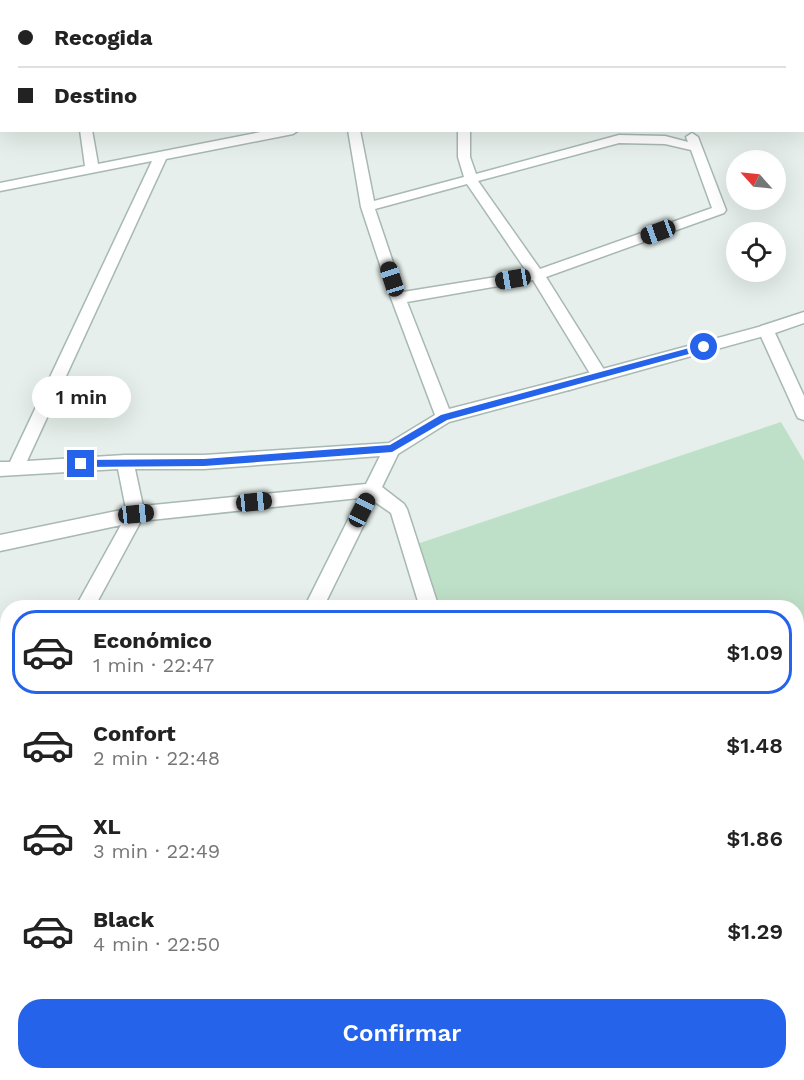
<!DOCTYPE html>
<html lang="es">
<head>
<meta charset="utf-8">
<style>
  :root { --surface:#fff; --page:#f6f6f6; --text:#222; --muted:#767676; --line:#e0e0e0; --accent:#2563eb }
  body { margin:0; font-family:"Work Sans",sans-serif; background:var(--page); color:var(--text); height:100vh; display:flex; flex-direction:column; font-size:22px; white-space:nowrap }
  * { box-sizing:border-box; margin:0 }
  p { font-size:20px; color:var(--muted) }
  .icon { flex:none; width:33px; height:33px; fill:none; stroke:currentColor; stroke-width:2; stroke-linecap:round; stroke-linejoin:round }
  .map { position:relative; flex:1; overflow:hidden }
  .sheet { position:absolute; left:0px; top:600px; width:804px; height:480px; display:flex; flex-direction:column; background:var(--surface); border-radius:24px 24px 0 0; box-shadow:0 6px 24px #0002 }
  .sheet>* { flex:none }
  .top-card { position:absolute; left:0px; top:0px; width:804px; height:132px; box-shadow:0 6px 24px #0002; display:grid; align-content:center; height:132px; padding:0 18px; background:var(--surface) }
  .needle { width:39px; rotate:297deg }
  .controls { position:absolute; left:726px; top:150px; display:grid; gap:12px }
  .controls a { display:grid; place-items:center; width:60px; height:60px; border-radius:50%; background:var(--surface); box-shadow:0 6px 24px #0002; font-size:30px }
  .end { position:absolute; width:27px; height:27px; margin:-14px; border:8px solid #2563eb; background:#fff; box-shadow:0 0 0 3px #fff }
  .from { border-radius:50% }
  .bubble { position:absolute; height:42px; border-radius:21px; background:var(--surface); box-shadow:0 6px 24px #0002; font-size:20px; font-weight:600; line-height:42px; text-align:center }
  .car { position:absolute; width:18px; height:36px; margin:-18px -9px; border-radius:8px; box-shadow:0 0 4px 2px #0007; background:linear-gradient(#222 24%,#8ab4d8 0 40%,#222 0 76%,#8ab4d8 0 86%,#222 0) }
  .top-card b { display:flex; align-items:center; gap:21px; height:57px; font-size:22px }
  .top-card b+b { border-top:2px solid var(--line) }
  .top-card i { width:15px; height:15px; background:var(--text) }
  ul { padding:10px 0 0; list-style:none }
  li { display:flex; align-items:center; gap:18px; height:84px; margin:0 12px 9px; padding:0 6px; border:3px solid transparent; border-radius:24px }
  li div { flex:1 }
  li b { display:block; font-size:22px }
  li em { font-style:normal; font-weight:600 }
  li.selected { border-color:var(--accent) }
  li>.icon { width:54px; height:54px; stroke-width:1.5 }
  .button { display:flex; gap:12px; margin-top:auto; padding:12px 18px }
  .button a { flex:1; height:69px; border-radius:24px; background:var(--accent); color:#fff; font-size:24px; font-weight:600; line-height:69px; text-align:center }
  .map>svg:first-child { display:block }
  .green { fill:#bfe0c8 }
  .lines { fill:none; stroke-linecap:round; stroke-linejoin:round }
  .stream { fill:#8ec9d4; fill-rule:evenodd }
  .minor-casing { stroke:#a8b8b2; stroke-width:3 }
  .tertiary-casing { stroke:#a8b8b2; stroke-width:3 }
  .minor { fill:#fff; fill-rule:evenodd }
  .tertiary { fill:#fff; fill-rule:evenodd }
  .route { fill:#2563eb }
</style>
</head>
<body>
<div class="map">
<svg width="804" height="1080" viewBox="0 0 804 1080">
  <rect width="100%" height="100%" fill="#e6efeb"/>
  <!-- green -->
  <polygon class="green" points="781,422 804,461 804,867 796,865 796,608 435,607 414,545"/>
  <g class="lines">
    <!-- stream -->
    <g class="stream">
      <rect x="0" y="29" width="2" height="4"/>
      <rect x="802" y="95" width="2" height="4"/>
    </g>
    <defs>
      <g id="minor">
        <polygon points="113,0 132,0 133,2 114,2"/>
        <polygon points="278,0 288,0 289,2 278,2"/>
        <polygon points="527,0 537,0 526,2"/>
        <rect x="671" y="0" width="10" height="2"/>
        <path d="M80,130H92L98,164L271,130H299L293,134L166,159L27,461L125,455H204L389,443L435,415L391,298L361,207L348,130H360L374,201L464,177L458,157V130H470V157L476,174L619,135L665,136L688,142L686,137L692,133L698,137L726,210L724,213L546,277L608,376L606,380H594L533,280L407,302L449,409L569,378L575,380L577,384L575,388L569,390L449,422L398,454L382,487L404,504L407,509L439,608H420L391,513L375,502L323,608H304L359,498L141,521L94,608H75L121,525L0,551V535L126,509L118,469L0,476V462H10L152,161L0,191V183L85,166ZM619,143L665,144L691,150L712,208L540,269L478,181ZM467,184L527,272L403,292L375,209ZM380,456L366,484L143,506L135,469H204Z"/>
        <polygon points="804,312 804,323 775,333 804,396 804,420 798,418 796,414 758,330 761,326"/>
        <polygon points="8,735 8,765 0,768 0,739"/>
        <polygon points="8,811 8,833 0,834 0,812"/>
        <polygon points="796,929 804,932 804,956 796,953"/>
        <polygon points="61,1072 87,1072 84,1080 58,1080"/>
        <polygon points="130,1072 184,1072 181,1080 127,1080"/>
        <polygon points="525,1072 557,1072 560,1080 528,1080"/>
      </g>
      <polygon id="tertiary" points="766,325 771,326 774,330 771,334 569,390 563,388 561,384 563,380 569,378"/>
    </defs>
    <!-- minor casing -->
    <use href="#minor" class="minor-casing"/>
    <!-- tertiary casing -->
    <use href="#tertiary" class="tertiary-casing"/>
    <!-- minor -->
    <use href="#minor" class="minor"/>
    <!-- tertiary -->
    <use href="#tertiary" class="tertiary"/>
  </g>
  <!-- route -->
  <polygon class="route" points="704,344 708,347 707,349 447,420 392,452 204,466 81,467 77,464 81,460 204,459 390,445 441,415"/>
</svg>
<div class="controls">
<a><svg class="needle" viewBox="-14 -14 28 28"><path d="M0-13l5 13h-10z" fill="#e53935"/><path d="M0 13l5-13h-10z" fill="#767676"/></svg></a>
<a><svg class="icon" aria-label="locate" viewBox="0 0 24 24"><circle cx="12" cy="12" r="6"/><path d="M12 2v4M12 18v4M2 12h4M18 12h4"/></svg></a>
</div>
<i class="end from" style="left:704px;top:347px"></i>
<i class="end" style="left:81px;top:464px"></i>
<div class="bubble" style="left:32px;top:376px;width:99px">1 min</div>
<i class="car" style="left:658px;top:232px;rotate:250deg"></i>
<i class="car" style="left:392px;top:279px;rotate:342deg"></i>
<i class="car" style="left:513px;top:279px;rotate:261deg"></i>
<i class="car" style="left:254px;top:502px;rotate:84deg"></i>
<i class="car" style="left:362px;top:510px;rotate:27deg"></i>
<i class="car" style="left:136px;top:514px;rotate:84deg"></i>
<div class="top-card">
<b><i class="from"></i>Recogida</b>
<b><i></i>Destino</b>
</div>
<section class="sheet">
<ul>
<li class="selected"><svg class="icon" aria-label="car" viewBox="0 0 24 24"><path d="M5 17H2v-5l4-1 3-4h7l3 4 3 1v5h-3M9 17h6M6 11h13"/><circle cx="7" cy="17" r="2"/><circle cx="17" cy="17" r="2"/></svg><div><b>Económico</b><p>1 min · 22:47</p></div><em>$1.09</em></li>
<li><svg class="icon" aria-label="car" viewBox="0 0 24 24"><path d="M5 17H2v-5l4-1 3-4h7l3 4 3 1v5h-3M9 17h6M6 11h13"/><circle cx="7" cy="17" r="2"/><circle cx="17" cy="17" r="2"/></svg><div><b>Confort</b><p>2 min · 22:48</p></div><em>$1.48</em></li>
<li><svg class="icon" aria-label="car" viewBox="0 0 24 24"><path d="M5 17H2v-5l4-1 3-4h7l3 4 3 1v5h-3M9 17h6M6 11h13"/><circle cx="7" cy="17" r="2"/><circle cx="17" cy="17" r="2"/></svg><div><b>XL</b><p>3 min · 22:49</p></div><em>$1.86</em></li>
<li><svg class="icon" aria-label="car" viewBox="0 0 24 24"><path d="M5 17H2v-5l4-1 3-4h7l3 4 3 1v5h-3M9 17h6M6 11h13"/><circle cx="7" cy="17" r="2"/><circle cx="17" cy="17" r="2"/></svg><div><b>Black</b><p>4 min · 22:50</p></div><em>$1.29</em></li>
</ul>
<div class="button"><a>Confirmar</a></div>
</section>
</div>
</body>
</html>
